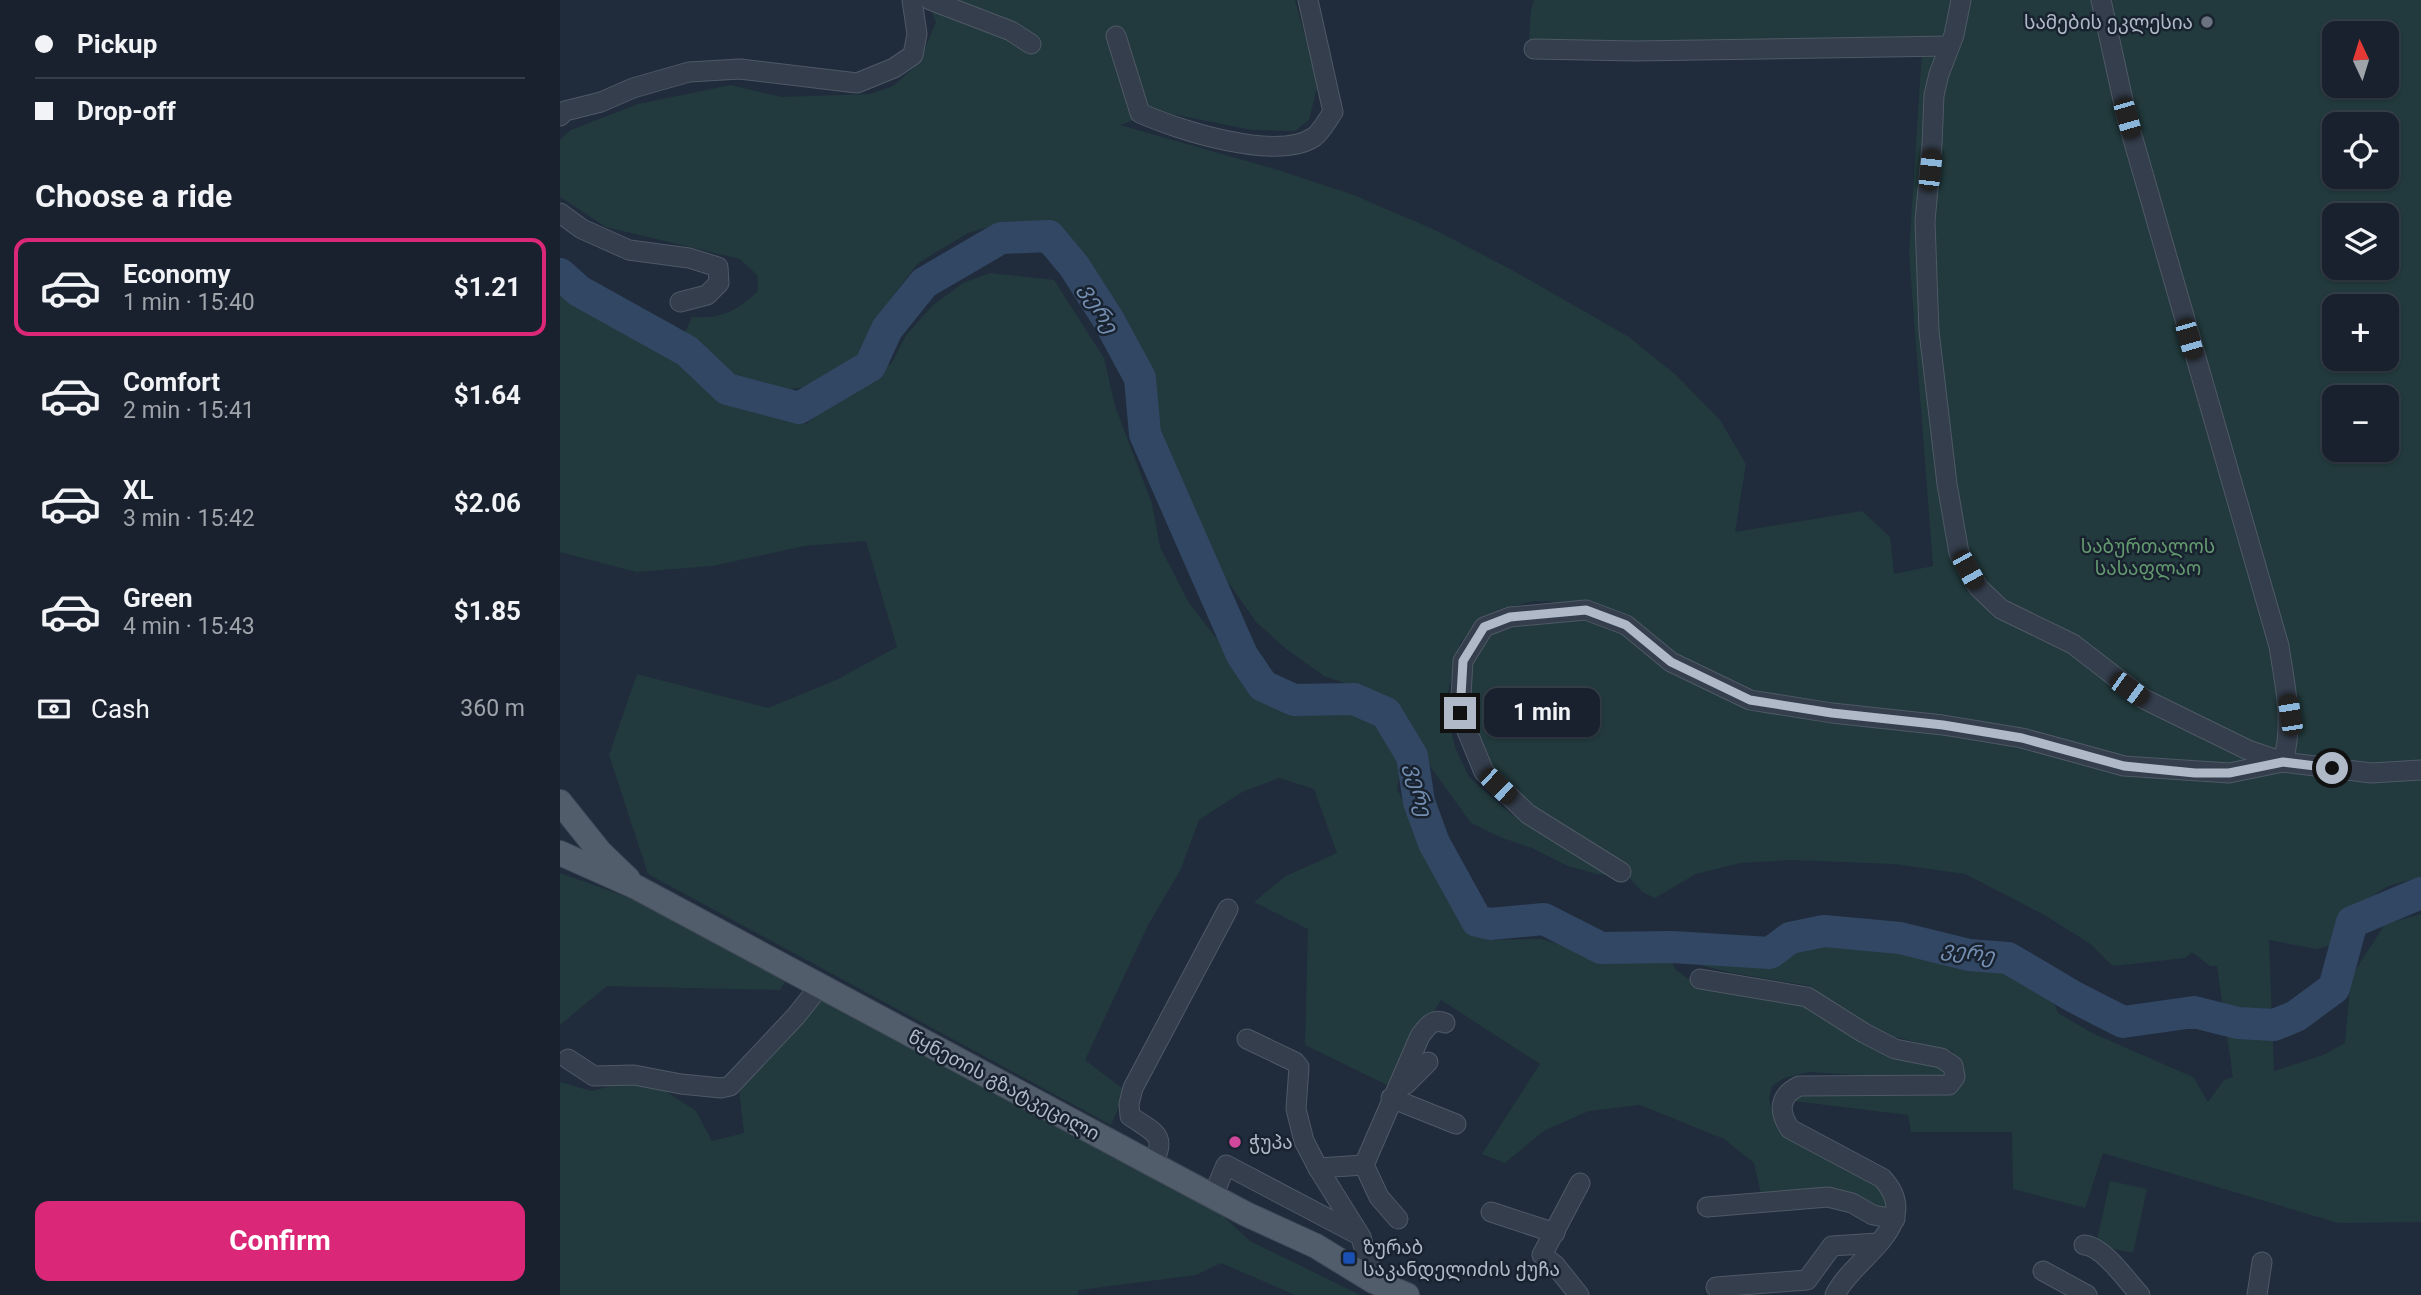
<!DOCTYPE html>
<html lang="en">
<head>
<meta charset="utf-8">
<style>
  :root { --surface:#18212d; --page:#252e39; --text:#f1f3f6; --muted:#9fa3aa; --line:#363e49; --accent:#db2777 }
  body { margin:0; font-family:Roboto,"Noto Sans Georgian",sans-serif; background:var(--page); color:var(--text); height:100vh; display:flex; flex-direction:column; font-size:26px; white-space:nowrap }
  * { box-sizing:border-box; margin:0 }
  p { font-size:23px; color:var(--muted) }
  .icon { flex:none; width:38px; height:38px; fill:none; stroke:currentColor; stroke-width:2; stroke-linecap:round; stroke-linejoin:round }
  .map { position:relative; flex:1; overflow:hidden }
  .details { display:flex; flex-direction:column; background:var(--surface); width:560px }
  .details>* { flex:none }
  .guide { display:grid; align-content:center; height:154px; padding:0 35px; background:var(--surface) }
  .needle { width:46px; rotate:356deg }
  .controls { position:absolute; left:1762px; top:21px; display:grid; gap:14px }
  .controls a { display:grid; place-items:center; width:77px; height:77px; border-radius:14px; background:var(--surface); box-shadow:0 2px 5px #0004,0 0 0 2px var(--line); font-size:35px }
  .end { position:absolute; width:32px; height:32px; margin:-16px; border:9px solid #afb9c8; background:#111; box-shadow:0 0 0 4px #111 }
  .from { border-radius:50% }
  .bubble { position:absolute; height:49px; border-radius:14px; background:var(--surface); box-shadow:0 2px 5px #0004,0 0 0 2px var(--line); font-size:23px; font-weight:700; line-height:49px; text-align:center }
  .car { position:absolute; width:21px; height:42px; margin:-21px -10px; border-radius:9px; box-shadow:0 0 5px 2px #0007; background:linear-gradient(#222 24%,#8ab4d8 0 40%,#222 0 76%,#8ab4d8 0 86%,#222 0) }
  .guide b { display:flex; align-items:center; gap:24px; height:66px; font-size:26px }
  .guide b+b { border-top:2px solid var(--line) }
  .guide i { width:18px; height:18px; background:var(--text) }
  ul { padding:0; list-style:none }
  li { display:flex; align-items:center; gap:21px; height:98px; margin:0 14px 10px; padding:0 21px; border:4px solid transparent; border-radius:14px }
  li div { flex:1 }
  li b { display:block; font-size:26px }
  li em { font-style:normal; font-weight:700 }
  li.on { border-color:var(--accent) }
  li>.icon { width:63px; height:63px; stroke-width:1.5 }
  h2 { padding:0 35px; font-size:32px; line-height:84px }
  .pay { display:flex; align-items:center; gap:18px; height:77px; padding:0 35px; font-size:26px }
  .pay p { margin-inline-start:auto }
  .primary-button { display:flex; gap:14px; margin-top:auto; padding:14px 35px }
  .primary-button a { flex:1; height:80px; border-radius:14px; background:var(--accent); color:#fff; font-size:28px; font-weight:700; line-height:80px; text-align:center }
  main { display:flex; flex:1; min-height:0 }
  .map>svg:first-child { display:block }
  .green { fill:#223a3d; fill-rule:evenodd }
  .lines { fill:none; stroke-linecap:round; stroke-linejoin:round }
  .river { stroke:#324764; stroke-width:32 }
  .minor-casing { stroke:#4f5966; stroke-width:21 }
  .major-casing { stroke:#3d4755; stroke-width:26 }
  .minor { stroke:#343e4c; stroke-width:19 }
  .major { stroke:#525d6c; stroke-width:24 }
  .route { stroke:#afb9c8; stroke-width:9 }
  .worship-dot { fill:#6b7280; stroke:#192330; stroke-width:2.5 }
  .hotel-dot { fill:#d1479c; stroke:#192330; stroke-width:2.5 }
  .transit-dot { fill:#1a4fb4; stroke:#192330; stroke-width:2.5 }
  .labels { text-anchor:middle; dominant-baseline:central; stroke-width:5; stroke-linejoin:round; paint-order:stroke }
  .poi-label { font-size:19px; fill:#afb9c8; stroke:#192330; text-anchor:start }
  .park-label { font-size:19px; fill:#649a70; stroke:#192330 }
  .street-label { font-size:19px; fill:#afb9c8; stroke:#192330 }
  .water-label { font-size:21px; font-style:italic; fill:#748fb2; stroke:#192330 }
</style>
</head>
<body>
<main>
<section class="details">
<div class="guide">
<b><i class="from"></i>Pickup</b>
<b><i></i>Drop-off</b>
</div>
<h2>Choose a ride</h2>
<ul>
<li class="on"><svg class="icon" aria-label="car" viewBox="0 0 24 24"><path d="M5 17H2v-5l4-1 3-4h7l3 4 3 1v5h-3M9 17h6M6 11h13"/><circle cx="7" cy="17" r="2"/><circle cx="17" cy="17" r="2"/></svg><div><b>Economy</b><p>1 min · 15:40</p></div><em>$1.21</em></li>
<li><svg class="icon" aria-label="car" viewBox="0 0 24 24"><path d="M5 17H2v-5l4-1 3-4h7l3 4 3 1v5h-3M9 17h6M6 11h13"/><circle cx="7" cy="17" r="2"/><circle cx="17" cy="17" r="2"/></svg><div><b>Comfort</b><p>2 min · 15:41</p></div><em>$1.64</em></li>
<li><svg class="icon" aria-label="car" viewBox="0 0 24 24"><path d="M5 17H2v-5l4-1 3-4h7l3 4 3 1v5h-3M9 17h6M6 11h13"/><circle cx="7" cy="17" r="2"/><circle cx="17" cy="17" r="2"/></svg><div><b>XL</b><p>3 min · 15:42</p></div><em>$2.06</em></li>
<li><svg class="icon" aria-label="car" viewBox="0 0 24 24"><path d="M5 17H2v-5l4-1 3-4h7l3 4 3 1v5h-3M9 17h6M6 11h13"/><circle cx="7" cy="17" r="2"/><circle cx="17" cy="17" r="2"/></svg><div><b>Green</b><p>4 min · 15:43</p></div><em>$1.85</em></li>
</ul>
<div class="pay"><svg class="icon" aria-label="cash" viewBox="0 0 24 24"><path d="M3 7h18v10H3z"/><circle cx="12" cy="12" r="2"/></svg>Cash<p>360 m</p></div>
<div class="primary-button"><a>Confirm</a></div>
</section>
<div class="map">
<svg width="1861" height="1295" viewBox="0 0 1861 1295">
  <rect width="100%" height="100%" fill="#202c3c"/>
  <!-- green -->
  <g class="green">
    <path d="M367,0H735L758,84L749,120L735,131L692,130L597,111L560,125L718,170L791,194L875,230L952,270L1069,337L1116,375L1160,420L1186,464L1175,532L1302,511L1330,537L1334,574L1373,566L1349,253L1362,51H968L971,11L974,0H1861V877L1828,886L1785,913L1774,944L1757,949L1709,940L1714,1071L1763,1055L1785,1043L1791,977L1825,924L1861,914V1222L1778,1223L1543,1153L1525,1208L1453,1189L1452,1132H1351L1348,1115L1234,1101L1233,1094L1389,1089L1403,1068L1392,1051L1323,1034L1286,1012L1250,986L1172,973L1128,962L1126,955L1215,960L1251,940L1299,938L1328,944L1404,969L1448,966L1488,987L1498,1013L1532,1033L1633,1077L1648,1102L1664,1080L1673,1077L1657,966H1650L1632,952L1625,958L1553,966L1529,943L1481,913L1405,874L1334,864L1231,860L1180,863L1136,874L1095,898L1082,892L1067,875L970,806L925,764L908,712L906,678L917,654L931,634L972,621L1018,618L1047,626L1004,602L974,601L940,609L920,619L900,643L885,704L895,747L909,777L951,814L1058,876L1037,874L1008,866L972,848L940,837L911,823L859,751L844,717L811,692L764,676L725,648L696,622L650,556L626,513L588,402L584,376L552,308L499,232L435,225L408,233L357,264L336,292L314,334L296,362L265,383L227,390L176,380L150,358L122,339L132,317C161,319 177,311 198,291L197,275L180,259L46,227L0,197V140L11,130L78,104L171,85L221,97L310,94L333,86L359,63L376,22ZM1774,33H1827V86H1774ZM1774,124H1827V177H1774ZM1774,215H1827V268H1774ZM1774,306H1827V359H1774ZM1774,397H1827V450H1774Z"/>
    <polygon points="430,273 494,280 544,358 555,406 592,504 600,547 629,603 699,693 730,702 795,706 822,724 841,765 837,789 905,926 927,940 981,939 1038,956 1108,957 1116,970 1130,980 1167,989 1247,1002 1385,1063 1387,1076 1375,1080 1249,1072 1224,1078 1212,1086 1209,1099 1214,1117 1321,1184 1327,1207 1320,1210 1293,1192 1259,1189 1202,1198 1194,1163 1164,1139 1080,1105 1029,1111 985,1130 945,1163 922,1154 980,1064 881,1000 827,1085 745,1045 748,929 694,902 726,876 777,853 754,789 719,778 682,792 639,820 620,871 588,925 525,1060 566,1091 551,1125 88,874 49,755 77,674 208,708 276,680 337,647 306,541 244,546 152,566 76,572 0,552 0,285 119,360 177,403 246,424 306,377 331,364 347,334 372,306 403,283"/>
    <polygon points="0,873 87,904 228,977 220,990 47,986 0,1025"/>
    <polygon points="263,993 648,1202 690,1241 800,1295 735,1295 661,1263 636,1275 519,1290 517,1295 0,1295 0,1082 32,1091 62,1083 99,1087 136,1111 152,1141 184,1133 179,1090"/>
    <polygon points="1550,1181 1587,1189 1573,1253 1536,1245"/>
  </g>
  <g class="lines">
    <!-- river -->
    <polyline class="river" points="0,274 19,291 127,351 167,389 239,408 310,366 327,329 364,283 441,238 489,236 514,266 548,319 580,378 585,434 682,655 703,686 734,700 794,699 826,713 852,756 859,802 874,843 917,921 930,924 984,919 1041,948 1112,947 1210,953 1230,938 1264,931 1340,938 1409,955 1448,958 1514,997 1563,1022 1634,1012 1678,1023 1714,1025 1736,1016 1774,988 1792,922 1861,893"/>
    <defs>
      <g id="minor">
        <polyline points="370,0 451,31 471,44"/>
        <polyline points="1401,0 1394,35 1379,74 1374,95 1372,145 1365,221 1369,331 1387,484 1399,553 1418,587 1441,609 1513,644 1584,699 1688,750 1723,762 1811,773 1861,770"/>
        <path d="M556,36L580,113C618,130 717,162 754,137C761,132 768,119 773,112L748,0"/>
        <polyline points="974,49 1075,51 1389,46"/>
        <polyline points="0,116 5,111 41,102 73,88 129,72 180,69 297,83 334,68 353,55 357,34 352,0"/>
        <polyline points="0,213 22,229 69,250 129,258 158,267 159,283 147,295 120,302"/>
        <path d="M1061,872L968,814L924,772L900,714L903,661L924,627L950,617L1026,610L1066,625L1111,662L1190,700L1272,713L1383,725L1462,738L1564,766L1669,773L1723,762C1734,721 1725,687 1719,646L1567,118L1541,0"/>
        <path d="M1140,979L1247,997L1304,1033L1335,1049L1381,1058L1393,1066L1395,1077L1389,1085L1239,1086C1219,1096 1218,1111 1230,1129L1322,1178C1366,1225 1293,1257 1275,1295"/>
        <polyline points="687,1039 735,1062 739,1067 736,1109 744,1141 758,1168 801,1237 813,1281"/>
        <polyline points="8,1059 34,1076 74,1075 121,1084 161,1088 170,1086 236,1016 259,987"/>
        <polyline points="838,1088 846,1084 868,1062"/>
        <polyline points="831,1098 896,1124"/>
        <path d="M592,1164C609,1135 593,1132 570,1116L569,1104L573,1088L668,909"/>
        <polyline points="758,1168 804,1165"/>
        <polyline points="653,1196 666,1165 799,1235"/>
        <polyline points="1147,1207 1268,1197 1292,1203 1313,1215 1335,1219"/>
        <polyline points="931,1212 995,1233"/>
        <path d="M838,1219L819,1197L804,1165L860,1036C866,1028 873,1017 885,1023"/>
        <path d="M1524,1245C1543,1246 1567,1281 1580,1295"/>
        <polyline points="1483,1271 1527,1295"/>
        <polyline points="1156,1287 1247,1280 1272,1246 1318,1243"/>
        <polyline points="1019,1295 995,1265 982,1255 1020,1183"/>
        <polyline points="1697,1295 1702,1262"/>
      </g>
      <g id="major">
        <polyline points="0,802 40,852 68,879"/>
        <polyline points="0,853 76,887 592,1164 686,1214 756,1246 813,1281 847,1295"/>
      </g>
    </defs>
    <!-- minor casing -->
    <use href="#minor" class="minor-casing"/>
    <!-- major casing -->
    <use href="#major" class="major-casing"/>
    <!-- minor -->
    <use href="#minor" class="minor"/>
    <!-- major -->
    <use href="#major" class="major"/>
  </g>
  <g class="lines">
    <!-- route -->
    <polyline class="route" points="900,713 903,661 924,627 950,617 1026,610 1066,625 1111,662 1190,700 1272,713 1383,725 1462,738 1564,766 1635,773 1669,773 1723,762 1772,768"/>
  </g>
  <!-- markers -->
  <circle class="worship-dot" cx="1647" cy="22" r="7"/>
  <circle class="hotel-dot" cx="675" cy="1142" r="7"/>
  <rect class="transit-dot" x="782" y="1251" width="14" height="14" rx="3.5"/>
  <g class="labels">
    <!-- poi labels -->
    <g class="poi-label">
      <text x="1633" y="22" text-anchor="end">სამების ეკლესია</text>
      <text x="689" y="1142">ჭუპა</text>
      <text x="803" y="1247">ზურაბ<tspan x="803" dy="22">საკანდელიძის ქუჩა</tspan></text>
    </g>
    <!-- park labels -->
    <g class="park-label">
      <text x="1588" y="546">საბურთალოს<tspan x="1588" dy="22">სასაფლაო</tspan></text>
    </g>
    <!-- street labels -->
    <g class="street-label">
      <text transform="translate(444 1085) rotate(28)">წყნეთის გზატკეცილი</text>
    </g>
    <!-- water labels -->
    <g class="water-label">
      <text transform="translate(539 308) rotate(60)">ვერე</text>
      <text transform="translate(859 790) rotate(77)">ვერე</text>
      <text transform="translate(1408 952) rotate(9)">ვერე</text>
    </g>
  </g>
</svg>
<div class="controls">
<a><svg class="needle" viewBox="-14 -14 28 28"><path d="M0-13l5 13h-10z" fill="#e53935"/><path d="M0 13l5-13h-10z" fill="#9fa3aa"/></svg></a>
<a><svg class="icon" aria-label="locate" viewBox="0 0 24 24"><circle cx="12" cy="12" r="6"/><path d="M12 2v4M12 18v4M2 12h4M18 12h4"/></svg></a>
<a><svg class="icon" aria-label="layers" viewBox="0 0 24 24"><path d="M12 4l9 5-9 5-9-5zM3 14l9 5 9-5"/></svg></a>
<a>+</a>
<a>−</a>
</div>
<i class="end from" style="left:1772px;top:768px"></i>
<i class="end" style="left:900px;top:713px"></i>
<div class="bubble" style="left:924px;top:688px;width:116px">1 min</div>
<i class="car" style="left:1567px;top:118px;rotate:164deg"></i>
<i class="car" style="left:1370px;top:170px;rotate:6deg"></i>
<i class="car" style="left:1629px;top:339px;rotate:164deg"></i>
<i class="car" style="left:1408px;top:570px;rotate:151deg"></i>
<i class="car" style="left:1569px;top:689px;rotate:126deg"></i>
<i class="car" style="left:1730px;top:715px;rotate:351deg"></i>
<i class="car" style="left:938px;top:786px;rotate:134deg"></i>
</div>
</main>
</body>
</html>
